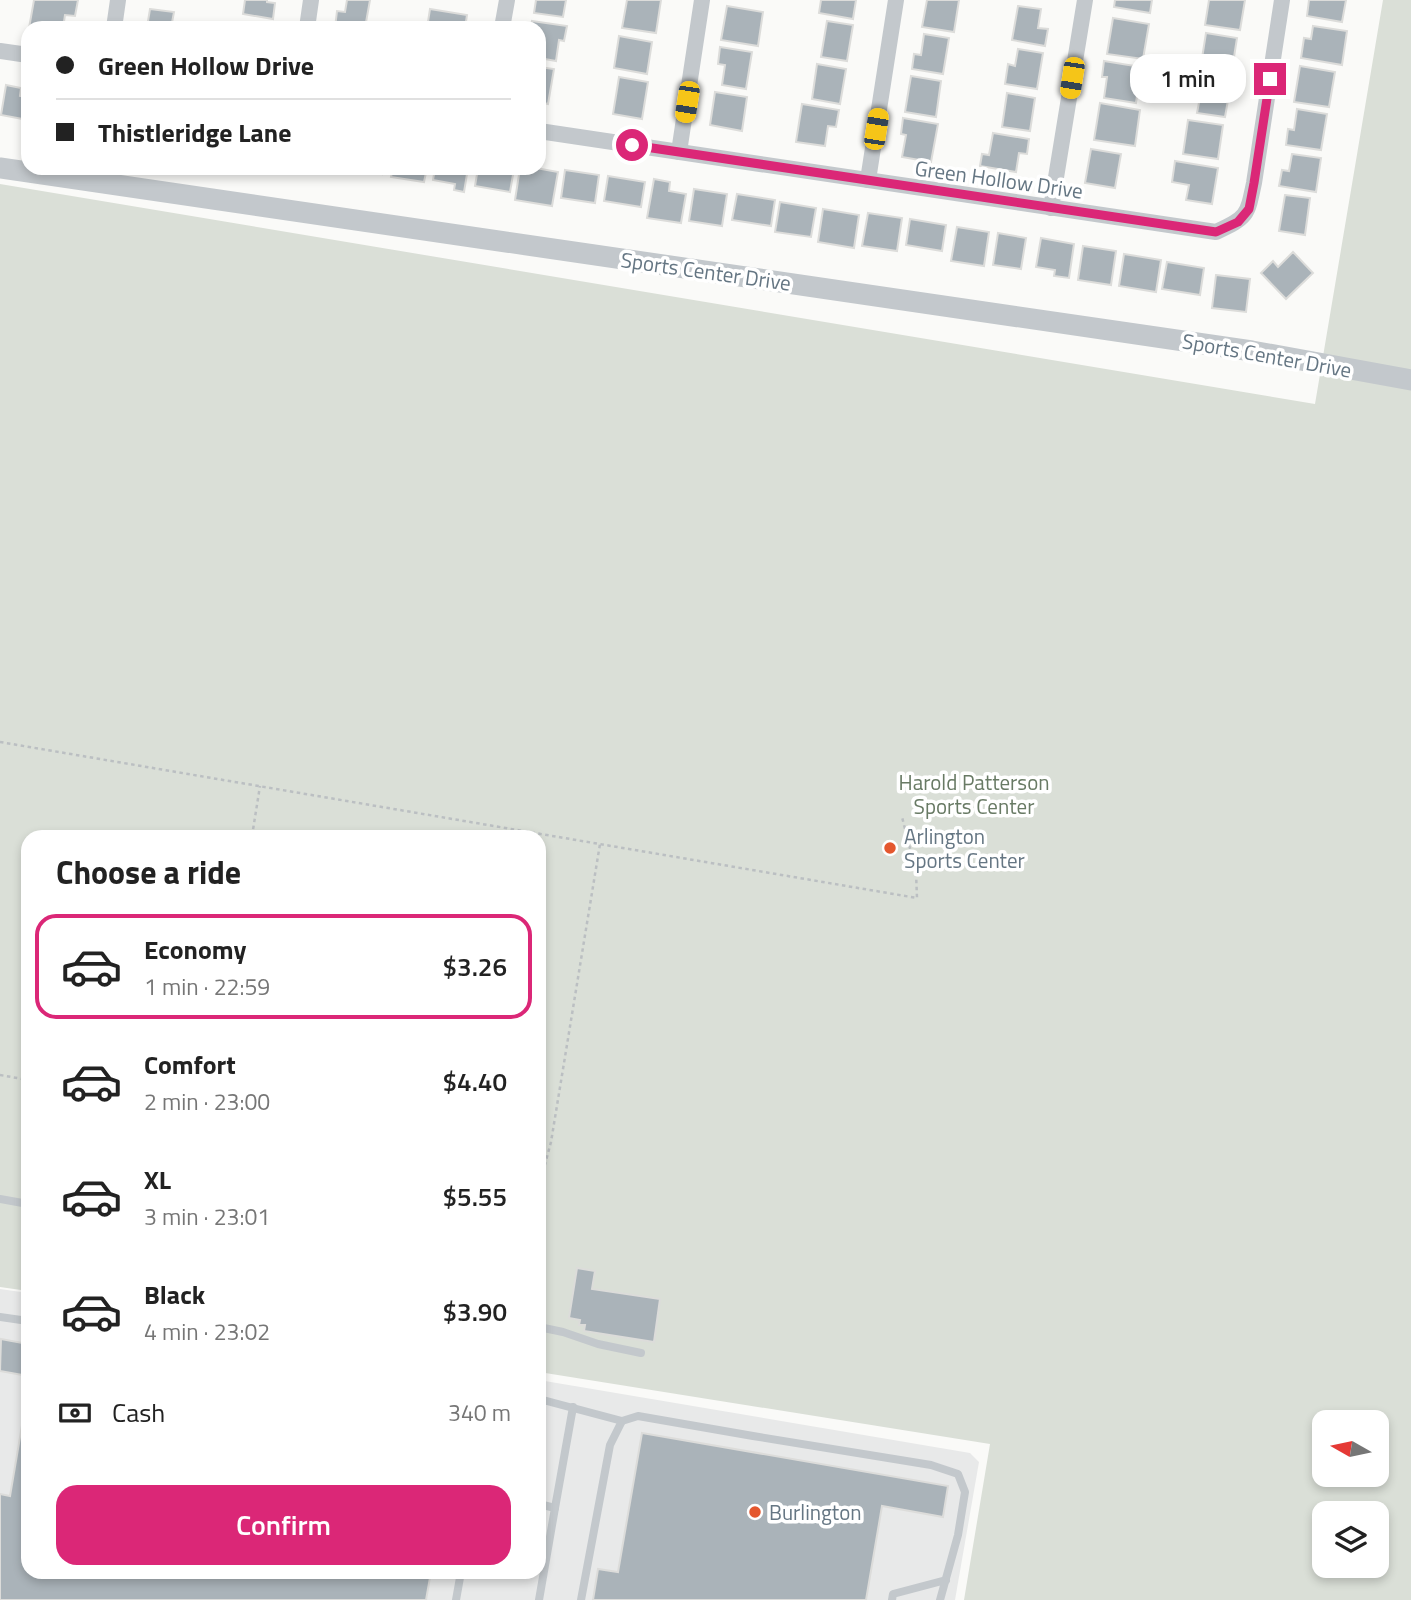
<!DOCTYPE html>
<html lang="en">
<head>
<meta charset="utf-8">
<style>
  :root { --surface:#fff; --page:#f2f2f2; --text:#222; --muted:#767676; --line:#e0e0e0; --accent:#db2777 }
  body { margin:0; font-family:"Titillium Web",sans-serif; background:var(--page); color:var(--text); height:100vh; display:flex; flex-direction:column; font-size:26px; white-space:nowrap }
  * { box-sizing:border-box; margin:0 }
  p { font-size:23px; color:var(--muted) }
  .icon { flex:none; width:38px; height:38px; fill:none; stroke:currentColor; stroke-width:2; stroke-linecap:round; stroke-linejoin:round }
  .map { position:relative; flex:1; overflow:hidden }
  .side { position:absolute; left:21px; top:830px; width:525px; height:749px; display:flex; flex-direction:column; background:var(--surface); border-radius:21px; box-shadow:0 4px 10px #0003 }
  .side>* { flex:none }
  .banner { position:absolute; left:21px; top:21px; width:525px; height:154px; border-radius:21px; box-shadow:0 4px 10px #0003; display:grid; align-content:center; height:154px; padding:0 35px; background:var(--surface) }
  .needle { width:46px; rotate:279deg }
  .fabs { position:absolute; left:1312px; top:1410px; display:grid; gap:14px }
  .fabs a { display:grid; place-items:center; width:77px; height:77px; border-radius:14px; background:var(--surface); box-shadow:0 4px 10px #0003; font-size:35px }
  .end { position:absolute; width:32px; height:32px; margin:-16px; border:9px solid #db2777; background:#fff; box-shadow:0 0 0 4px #fff }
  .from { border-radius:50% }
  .bubble { position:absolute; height:49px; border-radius:21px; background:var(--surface); box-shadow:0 4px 10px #0003; font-size:23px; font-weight:600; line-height:49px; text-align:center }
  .car { position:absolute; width:21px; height:42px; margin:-21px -10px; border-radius:9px; box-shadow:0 0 5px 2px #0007; background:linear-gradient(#f5c518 24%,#345 0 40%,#f5c518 0 76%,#345 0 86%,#f5c518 0) }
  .banner b { display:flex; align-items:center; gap:24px; height:66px; font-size:26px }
  .banner b+b { border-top:2px solid var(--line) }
  .banner i { width:18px; height:18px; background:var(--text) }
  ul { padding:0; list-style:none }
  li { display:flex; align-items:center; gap:21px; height:105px; margin:0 14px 10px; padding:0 21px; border:4px solid transparent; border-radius:21px }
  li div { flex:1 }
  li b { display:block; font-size:26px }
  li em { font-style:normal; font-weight:600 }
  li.active { border-color:var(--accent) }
  li>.icon { width:63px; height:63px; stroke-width:1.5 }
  h2 { padding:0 35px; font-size:32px; line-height:84px }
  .pay { display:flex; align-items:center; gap:18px; height:77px; padding:0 35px; font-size:26px }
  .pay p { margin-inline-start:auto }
  .button { display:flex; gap:14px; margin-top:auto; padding:14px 35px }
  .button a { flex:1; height:80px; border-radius:21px; background:var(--accent); color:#fff; font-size:28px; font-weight:600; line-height:80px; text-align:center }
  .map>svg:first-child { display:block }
  .built { fill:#e8e9e9 }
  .green { fill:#dadfd7; fill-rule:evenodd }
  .building { fill:#aab3b9; stroke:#dcdcda; stroke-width:2 }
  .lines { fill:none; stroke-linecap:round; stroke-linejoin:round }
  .path { stroke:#bbbfc2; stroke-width:2.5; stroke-dasharray:3.5 3.5; stroke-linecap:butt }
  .service { stroke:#c3c8cc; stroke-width:8 }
  .minor { stroke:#c3c8cc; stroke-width:16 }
  .tertiary { stroke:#c3c8cc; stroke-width:21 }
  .route { stroke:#db2777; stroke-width:9 }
  .poi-dot { fill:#e4572e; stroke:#fff; stroke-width:2.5 }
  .labels { text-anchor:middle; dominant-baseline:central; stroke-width:7; stroke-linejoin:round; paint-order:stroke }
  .street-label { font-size:21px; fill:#657683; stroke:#fff }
  .park-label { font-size:21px; fill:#687a64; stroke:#fff }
  .poi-label { font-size:21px; fill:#657683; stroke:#fff; text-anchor:start }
</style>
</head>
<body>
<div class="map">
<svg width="1411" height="1600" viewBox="0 0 1411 1600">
  <rect width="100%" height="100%" fill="#fafaf8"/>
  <!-- built -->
  <polygon class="built" points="0,1289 28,1293 28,1572 539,1572 539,1380 970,1453 979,1462 955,1600 0,1600"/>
  <!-- green -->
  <path class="green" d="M1383,0H1411V1600H964L990,1444L539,1372V836H28V1291L0,1287V184L1315,404ZM1325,1423H1377V1475H1325ZM1325,1514H1377V1566H1325Z"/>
  <!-- building -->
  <g class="building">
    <polygon points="34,0 78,0 75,16 65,15 63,28 29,28"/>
    <polygon points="245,0 267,0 267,2 275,3 273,19 243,14"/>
    <polygon points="347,0 370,0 365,28 335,28 337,11 345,12"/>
    <polygon points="536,0 566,0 563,17 534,13"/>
    <polygon points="627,0 661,0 656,33 622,28"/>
    <polygon points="821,0 856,0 853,19 819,13"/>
    <polygon points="927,0 959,0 954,32 922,27"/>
    <polygon points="1115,0 1152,0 1150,13 1114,7"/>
    <polygon points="1209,0 1245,0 1240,30 1205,25"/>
    <polygon points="1309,0 1346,0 1342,22 1307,16"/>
    <polygon points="727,6 763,12 758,46 721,40"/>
    <polygon points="1018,6 1041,9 1038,28 1048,29 1045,46 1012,40"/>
    <polygon points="150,9 174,12 171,28 141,28 142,26 147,27"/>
    <polygon points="430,9 467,15 465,28 427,28"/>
    <polygon points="1113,18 1149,24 1143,59 1107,54"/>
    <polygon points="532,21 567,26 564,41 559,40 556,61 539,58 539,28 531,28"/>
    <polygon points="827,21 853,25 847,61 821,57"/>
    <polygon points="1313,26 1347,31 1342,65 1301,58 1304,38 1311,39"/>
    <polygon points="1206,33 1237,38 1231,76 1200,71"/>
    <polygon points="924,34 949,38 943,74 912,69 914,54 921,55"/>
    <polygon points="619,36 652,42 647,74 614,68"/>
    <polygon points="720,47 752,52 746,89 722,85 725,65 718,64"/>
    <polygon points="1018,49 1043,53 1037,89 1005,84 1008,64 1015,66"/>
    <polygon points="1104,61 1141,67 1136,103 1104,98 1107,77 1102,77"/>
    <polygon points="817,64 846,69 840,104 812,99"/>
    <polygon points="1300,66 1335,72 1329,107 1294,102"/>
    <polygon points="539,67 554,69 548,104 539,102"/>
    <polygon points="911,76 941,81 936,117 905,112"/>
    <polygon points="619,77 648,82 642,119 613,114"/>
    <polygon points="1197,77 1231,83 1225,117 1197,113 1201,92 1195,91"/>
    <polygon points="6,85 21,88 20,96 28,97 28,120 1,115"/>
    <polygon points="715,92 747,97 742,131 710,125"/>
    <polygon points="1007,93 1035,98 1030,131 1002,127"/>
    <polygon points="1100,103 1140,110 1135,146 1094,140"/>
    <polygon points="802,104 839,110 836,127 828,126 825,146 796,142"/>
    <polygon points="1297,109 1327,114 1321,150 1286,145 1288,129 1294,130"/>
    <polygon points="903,118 938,124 931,162 902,157 906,135 901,134"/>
    <polygon points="1188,120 1223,125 1218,159 1183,154"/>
    <polygon points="993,133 1029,139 1027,154 1019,153 1016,172 980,166 982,154 989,155"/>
    <polygon points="1091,149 1121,154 1115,188 1085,183"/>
    <polygon points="1292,154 1321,158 1316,192 1279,186 1282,170 1289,171"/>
    <polygon points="1175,161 1218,168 1212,204 1186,200 1189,185 1172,182"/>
    <polygon points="345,168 383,168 382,174"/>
    <polygon points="393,168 427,168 424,182 391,177"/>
    <polygon points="435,168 468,168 464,192 454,190 455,184 433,180"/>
    <polygon points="478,168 514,169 510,192 475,186"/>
    <polygon points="520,168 536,168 558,172 552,206 515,200"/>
    <polygon points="565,170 599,175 595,203 561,198"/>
    <polygon points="608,176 645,182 641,207 604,201"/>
    <polygon points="654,179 670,182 669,191 686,194 681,223 647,218"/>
    <polygon points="694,189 727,194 722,226 689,221"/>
    <polygon points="737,194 775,200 771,226 732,220"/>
    <polygon points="1285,195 1310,198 1305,235 1279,231"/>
    <polygon points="780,202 816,208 811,237 775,232"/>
    <polygon points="823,209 859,215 854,248 818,242"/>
    <polygon points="868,213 902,218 897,251 862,246"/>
    <polygon points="910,219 946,225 942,251 906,245"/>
    <polygon points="957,227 989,232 984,266 951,261"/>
    <polygon points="998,233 1026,238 1021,269 993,265"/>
    <polygon points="1041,238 1074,244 1069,278 1054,276 1055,270 1036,267"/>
    <polygon points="1083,246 1116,251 1111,285 1078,280"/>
    <polygon points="1293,252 1313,273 1286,299 1261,273 1273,261 1278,267"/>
    <polygon points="1124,254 1161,260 1156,292 1119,286"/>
    <polygon points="1167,262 1204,268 1200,295 1162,289"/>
    <polygon points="1216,275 1250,279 1246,312 1212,308"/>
    <polygon points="577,1268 595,1271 592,1289 660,1299 654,1342 584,1331 585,1325 579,1325 580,1320 569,1318"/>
    <polygon points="1,1339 28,1344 28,1376 0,1371"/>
    <polygon points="28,1390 28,1572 431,1572 426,1600 0,1600 0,1494 10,1496"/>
    <polygon points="642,1433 948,1486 943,1517 882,1506 866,1600 593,1600 598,1569 618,1572"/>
  </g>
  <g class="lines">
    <!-- path -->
    <g class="path">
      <polyline points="0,742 917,898 916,872 902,817"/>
      <polyline points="252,836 260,786"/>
      <polyline points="0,1075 28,1080"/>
      <polyline points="539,1178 543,1172 551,1142 600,844"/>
    </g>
    <!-- service -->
    <g class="service">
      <polyline points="0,1199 28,1204"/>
      <polyline points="0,1317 28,1321"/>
      <polyline points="539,1327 563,1332 598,1344 641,1353"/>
      <polyline points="539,1412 543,1400 622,1421"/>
      <polyline points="555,1508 573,1407"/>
      <polyline points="456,1600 461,1572"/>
      <polyline points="539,1600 555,1508 539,1504"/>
      <polyline points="581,1600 610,1445 622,1421 638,1416 753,1436 931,1465 958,1474 965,1492 958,1535 940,1600"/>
      <polyline points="892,1600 893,1594 946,1580"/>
    </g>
    <!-- minor -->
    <g class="minor">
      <polyline points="114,28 118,0"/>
      <polyline points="307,28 311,0"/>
      <polyline points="502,28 507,0"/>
      <polyline points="0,51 28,55"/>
      <path d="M539,131L1216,232C1247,217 1247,217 1254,183L1282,0"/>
      <polyline points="679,152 702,0"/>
      <polyline points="868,180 896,0"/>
      <polyline points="1051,208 1085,0"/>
    </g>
    <!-- tertiary -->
    <polyline class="tertiary" points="0,168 1252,351 1411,380"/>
  </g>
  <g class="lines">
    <!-- route -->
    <polyline class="route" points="632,145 1216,232 1238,222 1249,209 1254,183 1270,79"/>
  </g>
  <!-- markers -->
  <g class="poi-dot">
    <circle cx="890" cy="848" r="7"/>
    <circle cx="755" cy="1512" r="7"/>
  </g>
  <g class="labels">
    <!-- street labels -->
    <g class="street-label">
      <text transform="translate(999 179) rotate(8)">Green Hollow Drive</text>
      <text transform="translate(706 271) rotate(8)">Sports Center Drive</text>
      <text transform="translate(1267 355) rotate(10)">Sports Center Drive</text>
    </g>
    <!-- park labels -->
    <g class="park-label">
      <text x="974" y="782">Harold Patterson<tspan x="974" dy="24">Sports Center</tspan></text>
    </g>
    <!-- poi labels -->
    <g class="poi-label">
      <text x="904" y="836">Arlington<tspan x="904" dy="24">Sports Center</tspan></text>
      <text x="769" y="1512">Burlington</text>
    </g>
  </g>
</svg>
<div class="fabs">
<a><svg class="needle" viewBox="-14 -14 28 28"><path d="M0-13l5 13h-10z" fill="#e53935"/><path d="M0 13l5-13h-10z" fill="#767676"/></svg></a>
<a><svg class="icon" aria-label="layers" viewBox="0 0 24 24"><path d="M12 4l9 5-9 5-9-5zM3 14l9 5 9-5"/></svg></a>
</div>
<i class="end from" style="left:632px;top:145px"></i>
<i class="end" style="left:1270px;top:79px"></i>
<div class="bubble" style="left:1130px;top:54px;width:116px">1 min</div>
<i class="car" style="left:1072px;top:78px;rotate:189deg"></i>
<i class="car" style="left:687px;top:102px;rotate:189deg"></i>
<i class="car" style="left:876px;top:129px;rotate:9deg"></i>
<div class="banner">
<b><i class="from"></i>Green Hollow Drive</b>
<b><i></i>Thistleridge Lane</b>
</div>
<section class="side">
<h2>Choose a ride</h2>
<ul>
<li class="active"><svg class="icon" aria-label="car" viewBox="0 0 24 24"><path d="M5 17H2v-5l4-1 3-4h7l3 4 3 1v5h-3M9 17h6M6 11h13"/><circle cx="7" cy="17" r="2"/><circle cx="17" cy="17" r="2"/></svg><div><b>Economy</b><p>1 min · 22:59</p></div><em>$3.26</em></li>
<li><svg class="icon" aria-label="car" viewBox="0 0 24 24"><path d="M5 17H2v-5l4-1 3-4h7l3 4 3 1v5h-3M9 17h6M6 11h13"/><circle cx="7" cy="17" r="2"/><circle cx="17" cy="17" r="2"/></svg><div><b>Comfort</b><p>2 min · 23:00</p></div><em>$4.40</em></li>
<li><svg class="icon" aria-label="car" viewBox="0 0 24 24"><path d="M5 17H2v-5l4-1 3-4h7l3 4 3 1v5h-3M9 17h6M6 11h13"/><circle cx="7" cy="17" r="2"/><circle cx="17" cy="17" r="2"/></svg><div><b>XL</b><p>3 min · 23:01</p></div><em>$5.55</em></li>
<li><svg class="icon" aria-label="car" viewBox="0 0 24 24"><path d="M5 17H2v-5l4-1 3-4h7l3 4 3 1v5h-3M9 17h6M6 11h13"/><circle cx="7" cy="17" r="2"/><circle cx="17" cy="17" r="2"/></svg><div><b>Black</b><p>4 min · 23:02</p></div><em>$3.90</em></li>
</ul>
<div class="pay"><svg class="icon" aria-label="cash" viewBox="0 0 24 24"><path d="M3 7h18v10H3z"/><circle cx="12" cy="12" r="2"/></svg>Cash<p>340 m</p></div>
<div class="button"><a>Confirm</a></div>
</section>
</div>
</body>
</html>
